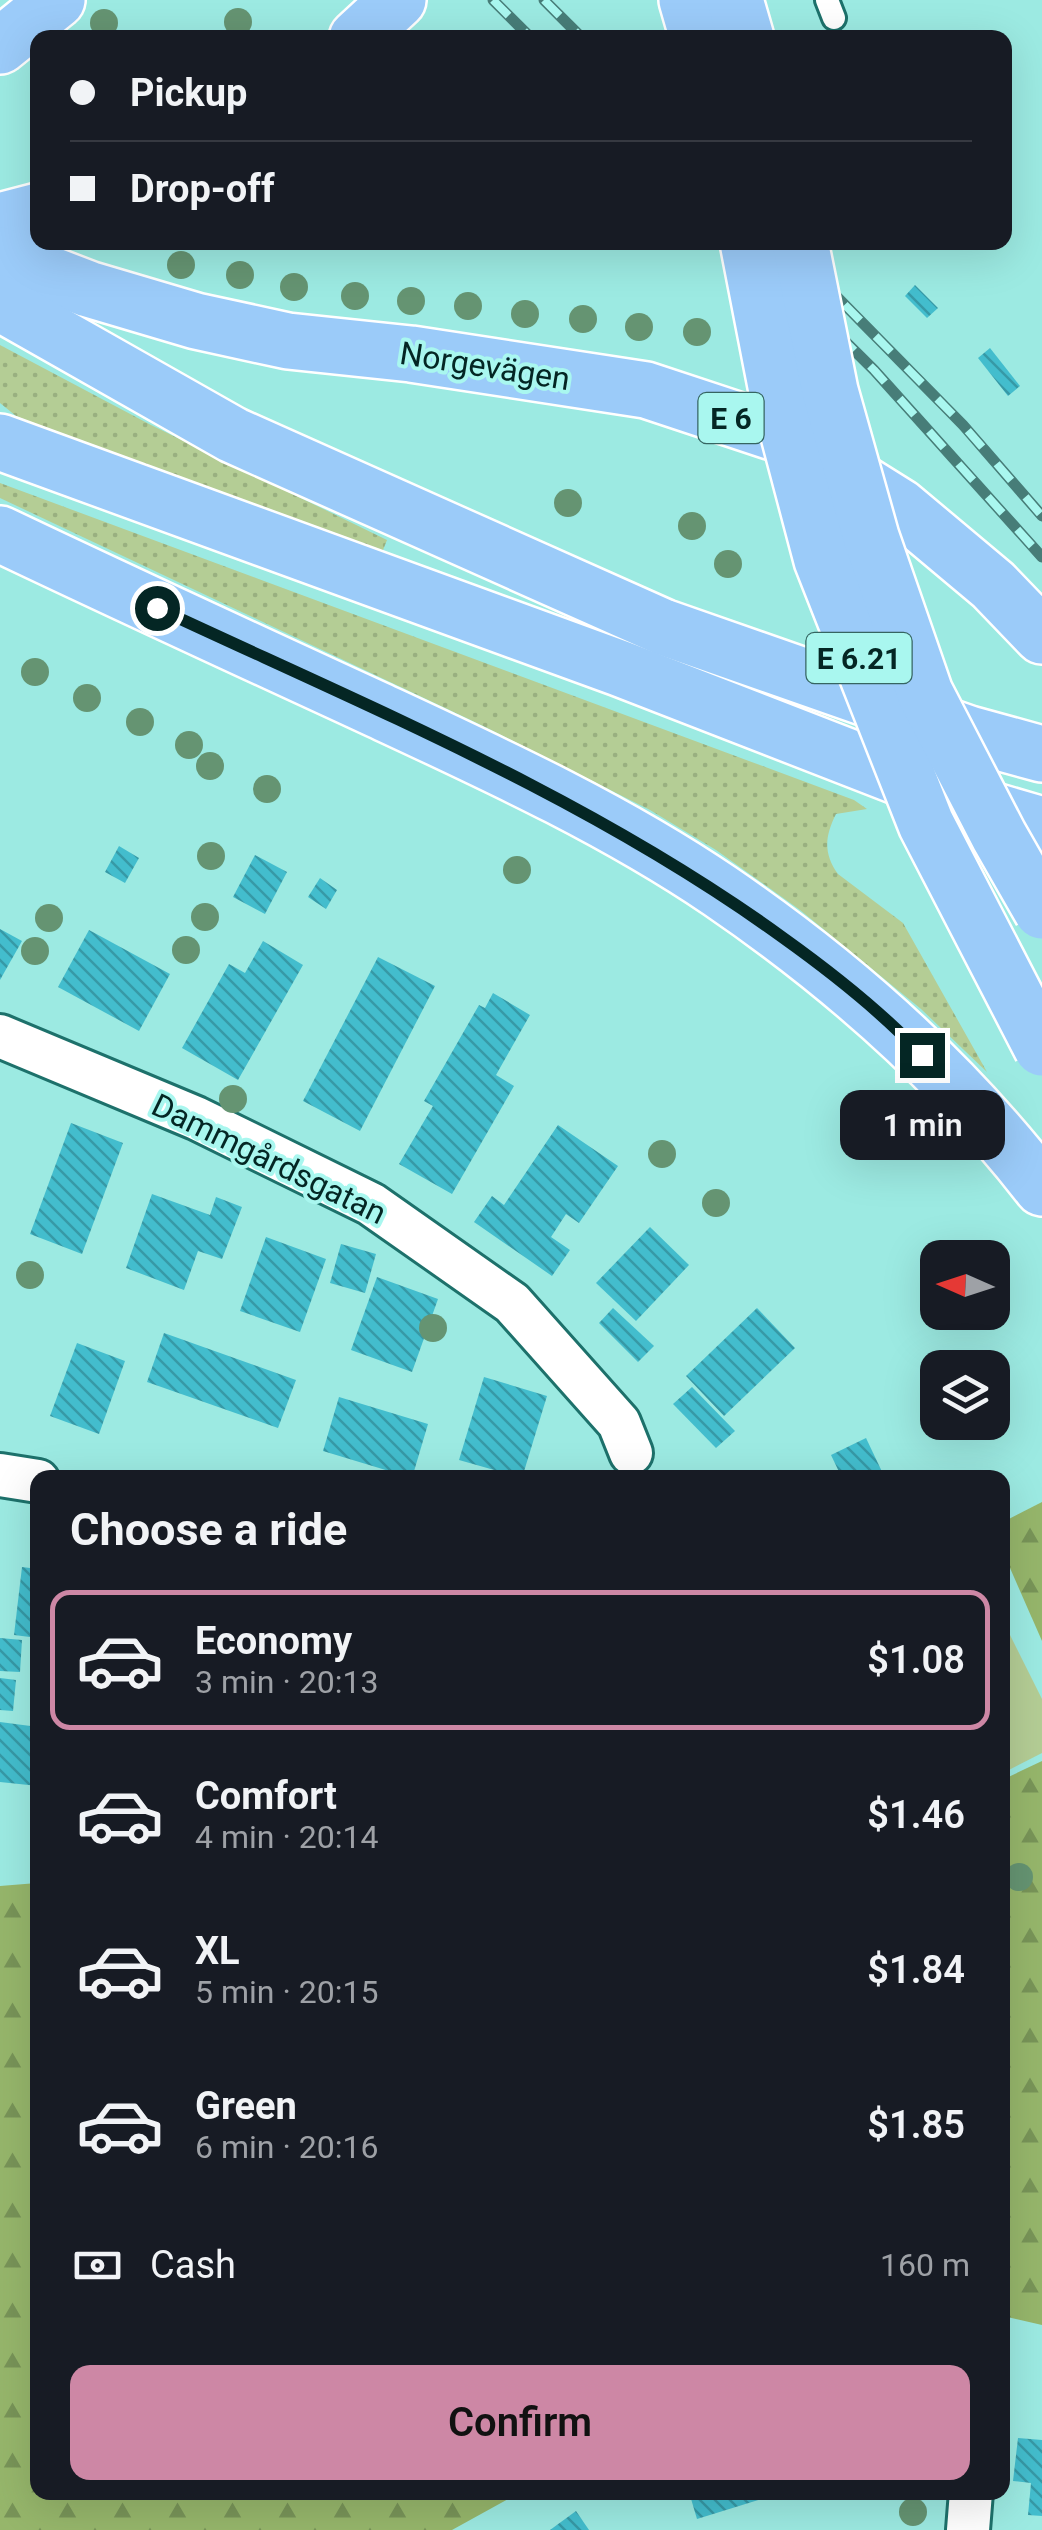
<!DOCTYPE html>
<html lang="en">
<head>
<meta charset="utf-8">
<style>
  :root { --surface:#171b24; --page:#242831; --text:#f1f3f6; --muted:#9ea1a6; --line:#363941; --accent:#cd87a5 }
  body { margin:0; font-family:Roboto,sans-serif; background:var(--page); color:var(--text); height:100vh; display:flex; flex-direction:column; font-size:38px; white-space:nowrap }
  * { box-sizing:border-box; margin:0 }
  p { font-size:32px; color:var(--muted) }
  .icon { flex:none; width:55px; height:55px; fill:none; stroke:currentColor; stroke-width:2; stroke-linecap:round; stroke-linejoin:round }
  .map { position:relative; flex:1; overflow:hidden }
  .sheet { position:absolute; left:30px; top:1470px; width:980px; height:1030px; display:flex; flex-direction:column; background:var(--surface); border-radius:20px; box-shadow:0 10px 40px #0002 }
  .sheet>* { flex:none }
  .guide { position:absolute; left:30px; top:30px; width:982px; height:220px; border-radius:20px; box-shadow:0 10px 40px #0002; display:grid; align-content:center; height:220px; padding:0 40px; background:var(--surface) }
  .needle { width:65px; rotate:273deg }
  .tools { position:absolute; left:920px; top:1240px; display:grid; gap:20px }
  .tools a { display:grid; place-items:center; width:90px; height:90px; border-radius:20px; background:var(--surface); box-shadow:0 10px 40px #0002; font-size:50px }
  .end { position:absolute; width:45px; height:45px; margin:-22px; border:12px solid #042624; background:#fff; box-shadow:0 0 0 5px #fff }
  .from { border-radius:50% }
  .bubble { position:absolute; height:70px; border-radius:20px; background:var(--surface); box-shadow:0 10px 40px #0002; font-size:32px; font-weight:600; line-height:70px; text-align:center }
  .guide b { display:flex; align-items:center; gap:35px; height:95px; font-size:38px }
  .guide b+b { border-top:2px solid var(--line) }
  .guide i { width:25px; height:25px; background:var(--text) }
  ul { padding:0; list-style:none }
  li { display:flex; align-items:center; gap:30px; height:140px; margin:0 20px 15px; padding:0 20px; border:5px solid transparent; border-radius:20px }
  li div { flex:1 }
  li b { display:block; font-size:38px }
  li em { font-style:normal; font-weight:600 }
  li.selected { border-color:var(--accent) }
  li>.icon { width:90px; height:90px; stroke-width:1.5 }
  h2 { padding:0 40px; font-size:45px; line-height:120px }
  .pay { display:flex; align-items:center; gap:25px; height:110px; padding:0 40px; font-size:38px }
  .pay p { margin-inline-start:auto }
  .primary-button { display:flex; gap:20px; margin-top:auto; padding:20px 40px }
  .primary-button a { flex:1; height:115px; border-radius:20px; background:var(--accent); color:#111; font-size:40px; font-weight:600; line-height:115px; text-align:center }
  .map>svg:first-child { display:block }
  .grass { fill:url(#grass-dots) }
  .forest { fill:url(#forest-firs) }
  .pitch { fill:#b4cd95 }
  .building { fill:url(#building-back-hatch) }
  .lines { fill:none; stroke-linecap:round; stroke-linejoin:round }
  .lane-casing { stroke:#1d716b; stroke-width:28 }
  .street-casing { stroke:#1d716b; stroke-width:48 }
  .highway-casing { stroke:#fff; stroke-width:60 }
  .lane { stroke:#fff; stroke-width:22 }
  .street { stroke:#fff; stroke-width:42 }
  .highway { stroke:#9bcbf9; stroke-width:55 }
  .rail-casing { stroke:#477d78; stroke-width:11 }
  .rail { stroke:#a9f7ef; stroke-width:8; stroke-dasharray:22; stroke-linecap:butt }
  .highway-bridge-casing { stroke:#fff; stroke-width:60; stroke-linecap:butt }
  .highway-bridge { stroke:#9bcbf9; stroke-width:55 }
  .tree { fill:#659472 }
  .route { stroke:#042624; stroke-width:12 }
  .labels { text-anchor:middle; dominant-baseline:central; stroke-width:8; stroke-linejoin:round; paint-order:stroke }
  .shield { fill:#a9f7ef; stroke:#366561; stroke-width:2.5 }
  .shield-label { font-size:30px; font-weight:bold; fill:#042624 }
  .street-label { font-size:32px; fill:#042624; stroke:#a9f7ef }
</style>
</head>
<body>
<div class="map">
<svg width="1042" height="2530" viewBox="0 0 1042 2530">
  <defs>
    <pattern id="grass-dots" width="8" height="8" patternUnits="userSpaceOnUse" patternTransform="scale(2.5)"><rect width="8" height="8" fill="#b4cd95"/><path d="M2 2h.1M6 6h.1" fill="none" stroke="#99b080" stroke-width="1.8" stroke-linecap="round"/></pattern>
    <pattern id="forest-firs" width="22" height="20" patternUnits="userSpaceOnUse" patternTransform="scale(2.5)"><rect width="22" height="20" fill="#96b66b"/><path d="M5 1l3.5 6h-7zM16 11l3.5 6h-7z" fill="#789458"/></pattern>
    <pattern id="building-back-hatch" width="6" height="6" patternUnits="userSpaceOnUse" patternTransform="scale(2.5)"><rect width="6" height="6" fill="#43bdcd"/><path d="M-1 5l2 2M0 0l6 6M5-1l2 2" fill="none" stroke="#3699a6"/></pattern>
  </defs>
  <rect width="100%" height="100%" fill="#9ceae2"/>
  <!-- grass -->
  <g class="grass">
    <polygon points="0,345 151,425 387,540 381,555 116,457 16,416 0,403"/>
    <path d="M0,483L854,800L867,809L836,814C825,836 823,853 838,874L903,923L987,1072L921,1009L800,910L716,850L650,810L479,724L0,498Z"/>
  </g>
  <!-- forest -->
  <g class="forest">
    <polygon points="1042,1502 1042,1641 1003,1552 1003,1522"/>
    <polygon points="1042,1761 1042,2325 1003,2316 1002,1780"/>
    <polygon points="37,1883 38,2492 519,2493 452,2530 0,2530 0,1886"/>
  </g>
  <!-- pitch -->
  <polygon class="pitch" points="1002,1619 1042,1699 1042,1753 1003,1773"/>
  <!-- building -->
  <g class="building">
    <polygon points="915,285 938,308 927,318 905,296"/>
    <polygon points="990,348 1020,386 1008,396 978,358"/>
    <polygon points="119,846 139,858 125,883 105,872"/>
    <polygon points="255,855 287,872 265,914 233,897"/>
    <polygon points="320,878 337,890 326,909 308,897"/>
    <polygon points="0,929 22,941 0,980"/>
    <polygon points="89,930 170,974 139,1031 58,987"/>
    <polygon points="263,941 303,965 238,1080 182,1048 229,964 245,973"/>
    <polygon points="378,957 435,986 360,1131 303,1101"/>
    <polygon points="493,993 530,1015 496,1075 514,1086 452,1194 399,1164 433,1106 424,1101 479,1005 485,1008"/>
    <polygon points="71,1123 123,1143 82,1254 30,1234"/>
    <polygon points="558,1125 618,1166 579,1223 566,1214 551,1237 570,1250 552,1276 474,1222 492,1196 504,1205"/>
    <polygon points="152,1194 210,1215 216,1197 242,1207 222,1259 198,1251 184,1290 126,1268"/>
    <polygon points="650,1227 689,1265 636,1321 596,1283"/>
    <polygon points="266,1237 326,1259 300,1332 240,1311"/>
    <polygon points="341,1244 376,1254 365,1293 330,1283"/>
    <polygon points="377,1277 438,1299 412,1372 351,1350"/>
    <polygon points="613,1308 654,1346 638,1362 599,1323"/>
    <polygon points="757,1308 795,1348 724,1416 686,1376"/>
    <polygon points="164,1333 296,1380 278,1428 147,1382"/>
    <polygon points="77,1343 125,1361 99,1434 50,1416"/>
    <polygon points="484,1377 547,1396 522,1478 459,1460"/>
    <polygon points="692,1387 735,1431 716,1448 673,1404"/>
    <polygon points="339,1397 428,1424 412,1478 323,1451"/>
    <polygon points="866,1438 885,1478 842,1478 831,1455"/>
    <polygon points="22,1567 38,1569 38,1638 14,1635"/>
    <polygon points="0,1638 22,1640 20,1672 0,1671"/>
    <polygon points="0,1678 16,1680 13,1711 0,1710"/>
    <polygon points="0,1722 38,1727 38,1786 0,1782"/>
    <polygon points="1018,2438 1042,2440 1042,2516 1028,2515 1031,2483 1013,2481"/>
    <polygon points="689,2492 780,2492 781,2493 697,2519"/>
    <polygon points="576,2511 589,2530 550,2530"/>
  </g>
  <g class="lines">
    <defs>
      <polyline id="lane" points="827,0 834,18"/>
      <g id="street">
        <polyline points="0,1036 196,1118 371,1204 512,1303 619,1423 631,1453"/>
        <polyline points="0,1475 38,1481"/>
        <polyline points="968,2530 971,2492"/>
      </g>
      <g id="highway">
        <polyline points="687,0 698,38"/>
        <polyline points="735,0 746,38"/>
        <polyline points="357,38 398,0"/>
        <polyline points="0,46 57,0"/>
        <polyline points="0,221 38,211"/>
        <polyline points="0,255 88,289 196,321 288,341 411,354 646,390 788,437 900,507 993,585 1042,636"/>
        <polyline points="0,303 233,435 663,627 969,734 1042,754"/>
        <polyline points="0,442 619,668 964,802 1042,825"/>
        <path d="M0,534C126,594 252,652 378,710C494,764 614,819 720,891C840,973 953,1073 1042,1188"/>
      </g>
    </defs>
    <!-- lane casing -->
    <use href="#lane" class="lane-casing"/>
    <!-- street casing -->
    <use href="#street" class="street-casing"/>
    <!-- highway casing -->
    <use href="#highway" class="highway-casing"/>
    <!-- lane -->
    <use href="#lane" class="lane"/>
    <!-- street -->
    <use href="#street" class="street"/>
    <!-- highway -->
    <use href="#highway" class="highway"/>
    <defs>
      <g id="rail">
        <polyline points="493,0 531,38"/>
        <polyline points="544,0 582,38"/>
        <polyline points="745,242 874,370 1042,557"/>
        <polyline points="783,242 963,425 1042,516"/>
      </g>
    </defs>
    <!-- rail casing -->
    <use href="#rail" class="rail-casing"/>
    <!-- rail -->
    <use href="#rail" class="rail"/>
    <defs>
      <g id="highway-bridge">
        <polyline points="748,242 776,386 822,560 926,824 1042,1048"/>
        <polyline points="800,242 830,391 871,537 925,693 999,836 1042,911"/>
      </g>
    </defs>
    <!-- highway-bridge casing -->
    <use href="#highway-bridge" class="highway-bridge-casing"/>
    <!-- highway-bridge -->
    <use href="#highway-bridge" class="highway-bridge"/>
  </g>
  <!-- trees -->
  <g class="tree">
    <circle cx="238" cy="22" r="14"/>
    <circle cx="104" cy="23" r="14"/>
    <circle cx="181" cy="265" r="14"/>
    <circle cx="240" cy="275" r="14"/>
    <circle cx="294" cy="287" r="14"/>
    <circle cx="355" cy="296" r="14"/>
    <circle cx="411" cy="301" r="14"/>
    <circle cx="468" cy="306" r="14"/>
    <circle cx="525" cy="314" r="14"/>
    <circle cx="583" cy="319" r="14"/>
    <circle cx="639" cy="327" r="14"/>
    <circle cx="697" cy="332" r="14"/>
    <circle cx="568" cy="503" r="14"/>
    <circle cx="692" cy="526" r="14"/>
    <circle cx="728" cy="564" r="14"/>
    <circle cx="35" cy="672" r="14"/>
    <circle cx="87" cy="698" r="14"/>
    <circle cx="140" cy="722" r="14"/>
    <circle cx="189" cy="745" r="14"/>
    <circle cx="210" cy="766" r="14"/>
    <circle cx="267" cy="789" r="14"/>
    <circle cx="211" cy="856" r="14"/>
    <circle cx="517" cy="870" r="14"/>
    <circle cx="205" cy="917" r="14"/>
    <circle cx="49" cy="918" r="14"/>
    <circle cx="186" cy="950" r="14"/>
    <circle cx="35" cy="951" r="14"/>
    <circle cx="233" cy="1099" r="14"/>
    <circle cx="662" cy="1154" r="14"/>
    <circle cx="716" cy="1203" r="14"/>
    <circle cx="30" cy="1275" r="14"/>
    <circle cx="433" cy="1328" r="14"/>
    <circle cx="1019" cy="1877" r="14"/>
    <circle cx="913" cy="2512" r="14"/>
  </g>
  <g class="lines">
    <!-- route -->
    <path class="route" d="M157,608C371,708 590,798 782,937C831,972 881,1011 922,1055"/>
  </g>
  <g class="labels">
    <!-- shield labels -->
    <g class="shield">
      <rect x="698.5" y="393" width="65" height="50" rx="8"/>
      <rect x="806.5" y="633" width="105" height="50" rx="8"/>
    </g>
    <g class="shield-label">
      <text x="731" y="418">E 6</text>
      <text x="859" y="658">E 6.21</text>
    </g>
    <!-- street labels -->
    <g class="street-label">
      <text transform="translate(485 366) rotate(9)">Norgevägen</text>
      <text transform="translate(269 1159) rotate(26)">Dammgårdsgatan</text>
    </g>
  </g>
</svg>
<div class="tools">
<a><svg class="needle" viewBox="-14 -14 28 28"><path d="M0-13l5 13h-10z" fill="#e53935"/><path d="M0 13l5-13h-10z" fill="#9ea1a6"/></svg></a>
<a><svg class="icon" aria-label="layers" viewBox="0 0 24 24"><path d="M12 4l9 5-9 5-9-5zM3 14l9 5 9-5"/></svg></a>
</div>
<i class="end from" style="left:157px;top:608px"></i>
<i class="end" style="left:922px;top:1055px"></i>
<div class="bubble" style="left:840px;top:1090px;width:165px">1 min</div>
<div class="guide">
<b><i class="from"></i>Pickup</b>
<b><i></i>Drop-off</b>
</div>
<section class="sheet">
<h2>Choose a ride</h2>
<ul>
<li class="selected"><svg class="icon" aria-label="car" viewBox="0 0 24 24"><path d="M5 17H2v-5l4-1 3-4h7l3 4 3 1v5h-3M9 17h6M6 11h13"/><circle cx="7" cy="17" r="2"/><circle cx="17" cy="17" r="2"/></svg><div><b>Economy</b><p>3 min · 20:13</p></div><em>$1.08</em></li>
<li><svg class="icon" aria-label="car" viewBox="0 0 24 24"><path d="M5 17H2v-5l4-1 3-4h7l3 4 3 1v5h-3M9 17h6M6 11h13"/><circle cx="7" cy="17" r="2"/><circle cx="17" cy="17" r="2"/></svg><div><b>Comfort</b><p>4 min · 20:14</p></div><em>$1.46</em></li>
<li><svg class="icon" aria-label="car" viewBox="0 0 24 24"><path d="M5 17H2v-5l4-1 3-4h7l3 4 3 1v5h-3M9 17h6M6 11h13"/><circle cx="7" cy="17" r="2"/><circle cx="17" cy="17" r="2"/></svg><div><b>XL</b><p>5 min · 20:15</p></div><em>$1.84</em></li>
<li><svg class="icon" aria-label="car" viewBox="0 0 24 24"><path d="M5 17H2v-5l4-1 3-4h7l3 4 3 1v5h-3M9 17h6M6 11h13"/><circle cx="7" cy="17" r="2"/><circle cx="17" cy="17" r="2"/></svg><div><b>Green</b><p>6 min · 20:16</p></div><em>$1.85</em></li>
</ul>
<div class="pay"><svg class="icon" aria-label="cash" viewBox="0 0 24 24"><path d="M3 7h18v10H3z"/><circle cx="12" cy="12" r="2"/></svg>Cash<p>160 m</p></div>
<div class="primary-button"><a>Confirm</a></div>
</section>
</div>
</body>
</html>
